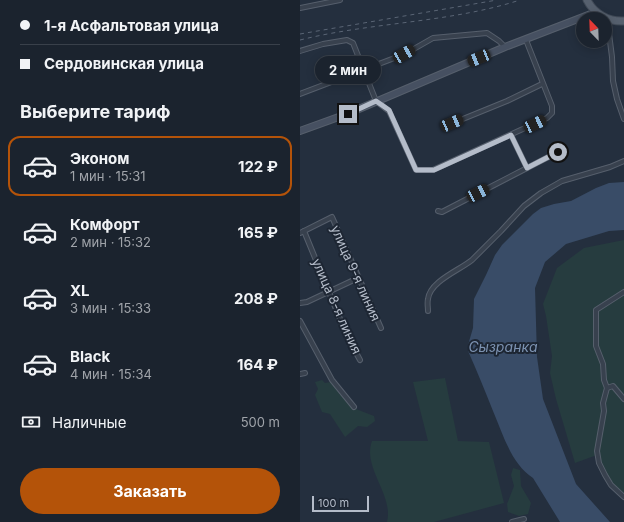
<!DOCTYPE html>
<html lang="ru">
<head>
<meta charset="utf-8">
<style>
  :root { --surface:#1b232e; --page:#242b36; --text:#f1f3f6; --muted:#a0a4aa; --line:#39404a; --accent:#b45309 }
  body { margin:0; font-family:Inter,sans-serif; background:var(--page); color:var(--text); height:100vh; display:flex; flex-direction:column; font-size:15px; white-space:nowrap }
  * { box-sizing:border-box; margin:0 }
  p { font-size:13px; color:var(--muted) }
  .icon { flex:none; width:22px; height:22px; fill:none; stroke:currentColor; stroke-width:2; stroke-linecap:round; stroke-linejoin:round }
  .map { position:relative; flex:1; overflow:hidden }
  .side { display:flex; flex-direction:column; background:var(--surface); width:300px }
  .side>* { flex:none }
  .hud { display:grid; align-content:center; height:88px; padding:0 20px; background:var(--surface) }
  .needle { width:26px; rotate:337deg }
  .fabs { position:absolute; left:276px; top:12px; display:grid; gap:8px }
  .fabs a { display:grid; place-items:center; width:36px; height:36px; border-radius:50%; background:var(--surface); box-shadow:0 2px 10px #0003,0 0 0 1px var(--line); font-size:20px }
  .scale { position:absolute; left:12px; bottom:10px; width:57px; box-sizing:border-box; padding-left:4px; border:2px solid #b4bcc9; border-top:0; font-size:11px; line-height:14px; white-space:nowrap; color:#b4bcc9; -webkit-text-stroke:3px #1d2633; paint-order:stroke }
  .end { position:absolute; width:18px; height:18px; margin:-9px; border:5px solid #b4bcc9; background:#111; box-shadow:0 0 0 2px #111 }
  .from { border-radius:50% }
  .bubble { position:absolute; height:28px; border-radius:14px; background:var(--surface); box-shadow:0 2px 10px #0003,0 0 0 1px var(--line); font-size:13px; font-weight:700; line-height:28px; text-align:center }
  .car { position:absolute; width:12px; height:24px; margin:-12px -6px; border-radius:5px; box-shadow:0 0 3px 1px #0007; background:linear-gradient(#222 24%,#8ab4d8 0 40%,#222 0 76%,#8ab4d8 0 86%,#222 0) }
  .hud b { display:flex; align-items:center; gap:14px; height:38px; font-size:15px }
  .hud b+b { border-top:1px solid var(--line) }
  .hud i { width:10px; height:10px; background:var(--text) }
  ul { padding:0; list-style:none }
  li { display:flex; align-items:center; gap:12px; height:60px; margin:0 8px 6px; padding:0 12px; border:2px solid transparent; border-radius:12px }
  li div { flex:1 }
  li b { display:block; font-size:15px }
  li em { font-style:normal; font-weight:700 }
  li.selected { border-color:var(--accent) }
  li>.icon { width:36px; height:36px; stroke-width:1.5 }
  h2 { padding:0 20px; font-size:18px; line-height:48px }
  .pay { display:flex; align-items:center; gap:10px; height:44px; padding:0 20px; font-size:15px }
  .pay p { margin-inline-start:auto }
  .primary-button { display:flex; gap:8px; margin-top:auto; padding:8px 20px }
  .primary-button a { flex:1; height:46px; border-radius:24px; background:var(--accent); color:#fff; font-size:16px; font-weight:700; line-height:46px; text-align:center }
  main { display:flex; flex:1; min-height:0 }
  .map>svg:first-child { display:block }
  .green { fill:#263c3f }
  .water { fill:#394c67 }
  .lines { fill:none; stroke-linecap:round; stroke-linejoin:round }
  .street-casing { stroke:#565f6c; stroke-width:6 }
  .secondary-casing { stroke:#565f6c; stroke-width:8 }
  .primary-casing { stroke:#414a57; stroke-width:9 }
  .street { stroke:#38414e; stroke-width:4 }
  .secondary { stroke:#465061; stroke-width:6 }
  .primary { stroke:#56606e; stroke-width:7 }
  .rail { stroke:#5a6575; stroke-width:1; stroke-dasharray:4 4; stroke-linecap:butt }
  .route { stroke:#b4bcc9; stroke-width:5 }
  .labels { text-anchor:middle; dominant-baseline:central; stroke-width:4; stroke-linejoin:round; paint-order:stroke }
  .street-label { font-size:13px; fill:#b4bcc9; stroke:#1d2633 }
  .water-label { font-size:14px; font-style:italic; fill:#7c92b1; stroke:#1d2633 }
</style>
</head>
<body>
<main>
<section class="side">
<div class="hud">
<b><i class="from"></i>1-я Асфальтовая улица</b>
<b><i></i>Сердовинская улица</b>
</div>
<h2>Выберите тариф</h2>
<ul>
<li class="selected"><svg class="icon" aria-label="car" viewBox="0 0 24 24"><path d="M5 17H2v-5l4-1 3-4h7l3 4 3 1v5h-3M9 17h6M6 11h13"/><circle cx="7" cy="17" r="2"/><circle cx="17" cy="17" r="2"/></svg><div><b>Эконом</b><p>1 мин · 15:31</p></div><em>122 ₽</em></li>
<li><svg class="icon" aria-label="car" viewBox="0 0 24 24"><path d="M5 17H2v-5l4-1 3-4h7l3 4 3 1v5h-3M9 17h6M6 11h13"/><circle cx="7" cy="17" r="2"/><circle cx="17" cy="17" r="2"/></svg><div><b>Комфорт</b><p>2 мин · 15:32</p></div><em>165 ₽</em></li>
<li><svg class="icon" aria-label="car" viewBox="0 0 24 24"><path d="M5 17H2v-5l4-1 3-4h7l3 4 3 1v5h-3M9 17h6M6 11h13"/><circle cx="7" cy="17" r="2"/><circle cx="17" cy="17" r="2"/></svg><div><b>XL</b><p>3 мин · 15:33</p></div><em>208 ₽</em></li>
<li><svg class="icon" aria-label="car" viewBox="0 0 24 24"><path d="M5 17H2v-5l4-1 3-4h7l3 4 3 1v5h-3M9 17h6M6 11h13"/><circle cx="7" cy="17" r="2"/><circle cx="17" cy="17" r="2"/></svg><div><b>Black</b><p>4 мин · 15:34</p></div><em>164 ₽</em></li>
</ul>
<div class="pay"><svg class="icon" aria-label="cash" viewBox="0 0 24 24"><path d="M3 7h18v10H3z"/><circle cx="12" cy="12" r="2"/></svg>Наличные<p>500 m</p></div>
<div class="primary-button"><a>Заказать</a></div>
</section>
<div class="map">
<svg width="324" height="522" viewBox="0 0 324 522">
  <rect width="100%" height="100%" fill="#242f3e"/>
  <!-- green -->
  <g class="green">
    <polygon points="324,240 324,497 311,485 297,455 275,463 256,399 250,373 252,356 246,316 243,304 257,268 284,248"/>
    <path d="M145,378L158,441L189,442L204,503L134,522H87C94,495 62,468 72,441H128L113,382Z"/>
    <polygon points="22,380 25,383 31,382 36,387 40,395 43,395 56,409 74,416 75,421 67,427 58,426 45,437 30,414 22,412 15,395 18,389 15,382"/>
    <polygon points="213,468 220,470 221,486 231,503 228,514 219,516 208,512 207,504 214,486 211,475"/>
  </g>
  <!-- water -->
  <path class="water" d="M324,182V230L309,231L266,244L245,262L235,288L237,357L243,399L276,484L310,522H260L233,478C211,464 203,434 193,411C185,391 177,371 168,351V345L173,328L174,299L186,275L195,255L202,245L233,214L241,208L254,204L271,201L296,188L309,183Z"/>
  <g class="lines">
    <defs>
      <g id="street">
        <polyline points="0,8 40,0"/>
        <polyline points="307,18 312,57 313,81 317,99 324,119"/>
        <polyline points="0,51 23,44 47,40 53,43 76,101 89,111 116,170 133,170 247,118 252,113 252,106 226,40"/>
        <polyline points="0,94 105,54 133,38 187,33 199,41 205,47"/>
        <polyline points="153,123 207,101 242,84"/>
        <polyline points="211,135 227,168"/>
        <polyline points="138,211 142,212 258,152"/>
        <polyline points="4,231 47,336 60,360"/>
        <polyline points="0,233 32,217 81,328"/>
        <polyline points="324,292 296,310 296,346 303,364 304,380 307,388 303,403 304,411 297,451 299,463 305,475 311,485 324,497"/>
        <polyline points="0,303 7,302 58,278"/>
        <path d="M128,311C128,307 127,303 128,299C130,281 160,270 172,260L201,231L224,206L241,193L262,181L310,167L324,161"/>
        <polyline points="0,321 32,380 54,407"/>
        <polyline points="0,374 5,373"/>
        <polyline points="307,388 313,386 324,399"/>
        <polyline points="212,522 224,519"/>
      </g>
      <polyline id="secondary" points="0,131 47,114 205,47 296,12"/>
      <path id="primary" d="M287,0C294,14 309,22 324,21"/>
    </defs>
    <!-- street casing -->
    <use href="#street" class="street-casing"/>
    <!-- secondary casing -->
    <use href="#secondary" class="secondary-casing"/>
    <!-- primary casing -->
    <use href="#primary" class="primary-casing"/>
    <!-- street -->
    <use href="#street" class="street"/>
    <!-- secondary -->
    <use href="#secondary" class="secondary"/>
    <!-- primary -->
    <use href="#primary" class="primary"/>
    <!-- rail -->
    <g class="rail">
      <polyline points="0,34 197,0"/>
      <path d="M0,40C72,22 149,23 220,0"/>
    </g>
  </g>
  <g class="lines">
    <!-- route -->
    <polyline class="route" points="48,114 76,101 89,110 116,170 134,170 211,135 227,168 258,152"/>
  </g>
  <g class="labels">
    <!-- street labels -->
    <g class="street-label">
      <text transform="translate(56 273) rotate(66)">улица 9-я линия</text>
      <text transform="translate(37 306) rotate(66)">улица 8-я линия</text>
    </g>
    <!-- water labels -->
    <g class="water-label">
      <text x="203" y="346">Сызранка</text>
    </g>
  </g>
</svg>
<div class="fabs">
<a><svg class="needle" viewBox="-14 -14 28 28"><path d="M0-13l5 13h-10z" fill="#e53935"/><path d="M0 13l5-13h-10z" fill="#a0a4aa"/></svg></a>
</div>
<div class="scale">100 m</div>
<i class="end from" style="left:258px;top:152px"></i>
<i class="end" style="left:48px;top:114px"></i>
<div class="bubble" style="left:15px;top:56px;width:66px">2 мин</div>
<i class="car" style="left:104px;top:54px;rotate:60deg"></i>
<i class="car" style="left:179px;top:58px;rotate:248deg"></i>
<i class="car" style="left:152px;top:123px;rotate:67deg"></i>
<i class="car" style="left:235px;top:124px;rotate:65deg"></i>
<i class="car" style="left:178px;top:193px;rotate:63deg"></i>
</div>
</main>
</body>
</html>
